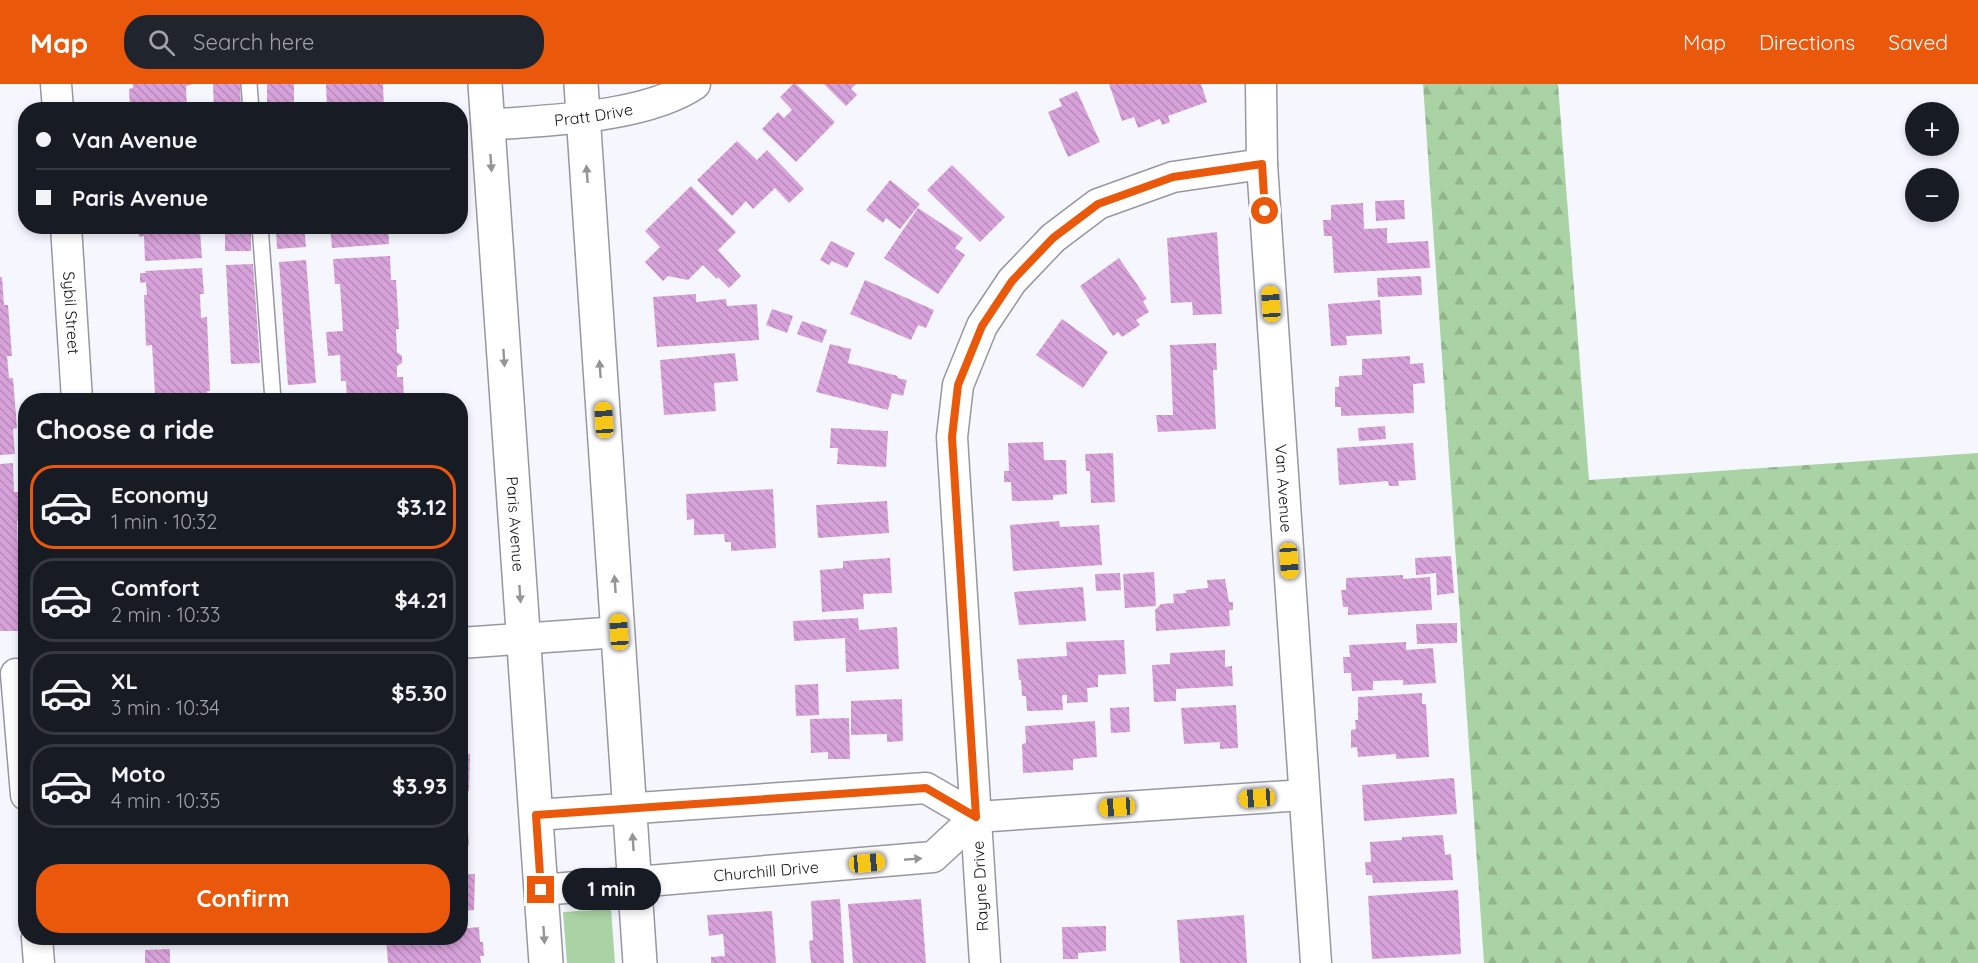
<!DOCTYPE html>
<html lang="en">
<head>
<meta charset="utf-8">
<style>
  :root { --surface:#171b24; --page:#20242c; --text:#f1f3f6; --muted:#9ea1a6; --line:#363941; --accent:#ea580c }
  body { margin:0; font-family:Quicksand,sans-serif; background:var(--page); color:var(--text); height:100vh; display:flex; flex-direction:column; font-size:22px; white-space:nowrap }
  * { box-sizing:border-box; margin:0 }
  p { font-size:20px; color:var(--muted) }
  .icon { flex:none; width:33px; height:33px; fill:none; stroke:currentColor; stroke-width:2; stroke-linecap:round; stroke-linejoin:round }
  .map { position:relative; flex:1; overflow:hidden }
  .panel { position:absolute; left:18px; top:309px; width:450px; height:552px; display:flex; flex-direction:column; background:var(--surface); border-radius:24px; box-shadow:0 3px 9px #0003 }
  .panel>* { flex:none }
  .banner { position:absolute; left:18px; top:18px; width:450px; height:132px; border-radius:24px; box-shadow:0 3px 9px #0003; display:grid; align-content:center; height:132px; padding:0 18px; background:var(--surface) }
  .buttons { position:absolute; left:1905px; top:18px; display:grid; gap:12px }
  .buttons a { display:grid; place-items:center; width:54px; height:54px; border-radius:50%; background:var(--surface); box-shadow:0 3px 9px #0003; font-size:30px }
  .end { position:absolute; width:27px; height:27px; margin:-14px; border:8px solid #ea580c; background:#fff; box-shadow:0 0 0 3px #fff }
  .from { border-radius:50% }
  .bubble { position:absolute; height:42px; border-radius:21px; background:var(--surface); box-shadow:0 3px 9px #0003; font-size:20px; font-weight:700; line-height:42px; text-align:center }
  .car { position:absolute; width:18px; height:36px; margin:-18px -9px; border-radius:8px; box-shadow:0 0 4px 2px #0007; background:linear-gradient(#f5c518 24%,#345 0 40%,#f5c518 0 76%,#345 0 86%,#f5c518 0) }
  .banner b { display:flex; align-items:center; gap:21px; height:57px; font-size:22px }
  .banner b+b { border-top:2px solid var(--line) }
  .banner i { width:15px; height:15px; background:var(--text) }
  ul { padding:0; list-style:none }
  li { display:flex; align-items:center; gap:18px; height:84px; margin:0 12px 9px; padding:0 6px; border:3px solid var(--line); border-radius:24px }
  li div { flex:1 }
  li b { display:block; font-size:22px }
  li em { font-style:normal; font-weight:700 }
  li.selected { border-color:var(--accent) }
  li>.icon { width:54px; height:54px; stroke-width:1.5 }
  h2 { padding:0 18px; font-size:27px; line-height:72px }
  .cta { display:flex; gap:12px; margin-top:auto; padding:12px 18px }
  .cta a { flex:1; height:69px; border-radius:24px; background:var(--accent); color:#fff; font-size:24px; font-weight:700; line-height:69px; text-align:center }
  header { display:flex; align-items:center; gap:36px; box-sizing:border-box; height:84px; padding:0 30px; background:var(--accent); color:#fff }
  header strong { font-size:28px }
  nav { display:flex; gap:33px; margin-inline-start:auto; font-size:21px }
  .search { width:420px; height:54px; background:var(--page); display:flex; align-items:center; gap:15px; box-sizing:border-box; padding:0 21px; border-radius:24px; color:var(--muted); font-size:22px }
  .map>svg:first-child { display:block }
  .green { fill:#aad3a5 }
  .forest { fill:url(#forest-firs) }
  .building { fill:url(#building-back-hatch) }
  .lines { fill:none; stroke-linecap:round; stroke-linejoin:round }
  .service-casing { stroke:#9797a2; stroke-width:18 }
  .minor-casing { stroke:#9797a2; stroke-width:33 }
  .tertiary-casing { stroke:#9797a2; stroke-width:36 }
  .service { stroke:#fff; stroke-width:15 }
  .minor { stroke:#fff; stroke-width:30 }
  .tertiary { stroke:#fff; stroke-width:33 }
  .oneway { fill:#959597 }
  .route { stroke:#ea580c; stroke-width:8 }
  .labels { text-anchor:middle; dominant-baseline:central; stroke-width:4.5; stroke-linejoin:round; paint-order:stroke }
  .street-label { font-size:16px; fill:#141418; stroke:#fff }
</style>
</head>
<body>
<header>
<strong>Map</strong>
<div class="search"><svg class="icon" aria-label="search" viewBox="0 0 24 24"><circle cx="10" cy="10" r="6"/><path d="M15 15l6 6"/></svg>Search here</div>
<nav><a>Map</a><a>Directions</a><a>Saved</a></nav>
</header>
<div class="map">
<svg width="1978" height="879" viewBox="0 0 1978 879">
  <defs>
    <pattern id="forest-firs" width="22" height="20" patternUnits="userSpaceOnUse" patternTransform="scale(1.5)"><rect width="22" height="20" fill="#aad3a5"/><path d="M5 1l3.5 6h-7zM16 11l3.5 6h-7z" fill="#91b48d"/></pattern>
    <pattern id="building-back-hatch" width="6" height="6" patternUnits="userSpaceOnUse" patternTransform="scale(1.5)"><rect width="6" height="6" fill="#d7a1d9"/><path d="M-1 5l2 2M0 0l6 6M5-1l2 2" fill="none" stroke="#b88aba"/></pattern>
  </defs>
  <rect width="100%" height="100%" fill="#f6f7fe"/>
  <!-- green -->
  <polygon class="green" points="611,825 615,879 567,879 563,828"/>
  <!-- forest -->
  <polygon class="forest" points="1423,0 1558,0 1589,396 1978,369 1978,879 1484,879"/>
  <!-- building -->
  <g class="building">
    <polygon points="133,0 192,0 186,2 187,26 130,26 129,5 133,4"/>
    <polygon points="213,0 240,0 241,26 214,26"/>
    <rect x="267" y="0" width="27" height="19"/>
    <polygon points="326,0 383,0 384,26 327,26"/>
    <polygon points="793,0 796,0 835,38 796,78 762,45 778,28 784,34 792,26 780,13"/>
    <polygon points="824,0 856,0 851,5 857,11 846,22"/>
    <polygon points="1109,0 1201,0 1207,18 1168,32 1170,38 1162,41 1160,35 1138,44 1134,33 1122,37"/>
    <polygon points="1077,7 1100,58 1068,73 1048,28 1062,22 1059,15"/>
    <polygon points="737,57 757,76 767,66 804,105 789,119 775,104 753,125 746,117 732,132 697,96"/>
    <polygon points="952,81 1005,133 980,158 927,106"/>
    <polygon points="890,96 920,120 900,145 886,134 883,139 866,126"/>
    <polygon points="691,102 736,148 718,166 741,192 729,204 718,193 717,195 703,181 688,196 668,192 663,197 645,178 660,163 645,147"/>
    <polygon points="1404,116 1405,135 1376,137 1375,117"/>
    <polygon points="1363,119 1364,145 1387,144 1387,159 1428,157 1430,184 1334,189 1332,152 1324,152 1323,136 1331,136 1331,121"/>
    <polygon points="918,124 963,154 955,164 965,171 938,210 884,174"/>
    <polygon points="138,142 195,142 195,147 200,147 202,174 145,177 144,152 139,153"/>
    <rect x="225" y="142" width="26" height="25"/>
    <polygon points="276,142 304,142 306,163 277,165"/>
    <polygon points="330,142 388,142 389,160 332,164"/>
    <polygon points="1217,148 1222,230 1193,231 1192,218 1171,219 1167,154"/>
    <polygon points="831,157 855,169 847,184 832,177 829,181 820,176"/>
    <polygon points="390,172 391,196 396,196 399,245 396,245 397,268 402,272 402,279 397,282 397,293 403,293 404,316 347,316 346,297 341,297 340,271 328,272 326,248 343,247 340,200 335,200 333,175"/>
    <polygon points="1119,174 1147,215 1143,217 1149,228 1136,236 1140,241 1122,253 1118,248 1113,252 1080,202"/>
    <polygon points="306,176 316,299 288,301 279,178"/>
    <polygon points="253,180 260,279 231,280 226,181"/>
    <polygon points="202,184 204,210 200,210 201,234 207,233 210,307 207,307 208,316 151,316 150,309 155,309 152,261 146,262 144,211 147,211 146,198 140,199 140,189 146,189 145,187"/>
    <polygon points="1421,192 1422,211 1378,213 1377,194"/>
    <polygon points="0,193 2,193 4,221 8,221 12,272 7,272 9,294 13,294 17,344 13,345 15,370 0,371"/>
    <polygon points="865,196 934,226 926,244 918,241 911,256 850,230"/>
    <polygon points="696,210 696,218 726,215 727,222 757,220 759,256 657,263 653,213"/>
    <polygon points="1380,216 1382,250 1346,252 1347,261 1331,262 1328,220"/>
    <polygon points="772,225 793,232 787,249 766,241"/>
    <polygon points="1062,235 1108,268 1083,304 1036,271"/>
    <polygon points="802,237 827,246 822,259 797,250"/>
    <polygon points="1216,259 1217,286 1213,286 1216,345 1158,348 1156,331 1173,331 1170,261"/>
    <polygon points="830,260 851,265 848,279 898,292 897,294 907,296 903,312 892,309 888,326 816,308"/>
    <polygon points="735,269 738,297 714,299 716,327 664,331 660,276"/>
    <polygon points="1410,272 1410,280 1423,279 1425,299 1413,300 1414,329 1341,332 1341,323 1335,323 1335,303 1339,303 1339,292 1362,291 1362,275"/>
    <polygon points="1385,342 1386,355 1359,357 1358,344"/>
    <polygon points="831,344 888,347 886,383 837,380 838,364 830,364"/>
    <polygon points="1043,358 1044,376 1066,376 1067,410 1053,411 1053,416 1012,417 1011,398 1004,398 1004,387 1009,387 1008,359"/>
    <polygon points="1413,359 1416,396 1398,397 1399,402 1389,402 1388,397 1339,401 1337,364"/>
    <polygon points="1113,369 1115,418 1091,419 1090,387 1086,387 1085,370"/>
    <polygon points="13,379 14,408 19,408 20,437 17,437 19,489 25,489 24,547 0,547 0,380"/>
    <polygon points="773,405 776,464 731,467 731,458 725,458 724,450 694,451 694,435 687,436 686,410"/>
    <polygon points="887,417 889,449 818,454 816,421"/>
    <polygon points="1059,437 1060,443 1099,441 1102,481 1013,487 1010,441"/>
    <polygon points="1451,472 1454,509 1437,511 1436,489 1416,491 1415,474"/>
    <polygon points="890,474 892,509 863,510 864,525 822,528 820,486 843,484 843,477"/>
    <polygon points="1154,488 1156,522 1125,524 1123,490"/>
    <polygon points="1120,489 1121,506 1096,507 1095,490"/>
    <polygon points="1403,491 1403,495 1430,493 1432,526 1348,531 1348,523 1343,523 1341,506 1346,506 1346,494"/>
    <polygon points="1225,495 1229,518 1233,518 1233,526 1229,526 1230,542 1156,547 1155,526 1161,520 1174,519 1173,510 1186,509 1186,506 1208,504 1207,496"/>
    <polygon points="1083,503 1086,537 1019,541 1014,508"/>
    <polygon points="858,534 859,546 897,543 899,585 846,588 845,554 794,557 793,537"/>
    <polygon points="1457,539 1457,559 1417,560 1416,540"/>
    <polygon points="1124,556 1126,590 1098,591 1098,603 1087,604 1088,618 1067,619 1067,611 1062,611 1063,626 1027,627 1026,612 1022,612 1021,596 1019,596 1017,575 1067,572 1066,558"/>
    <polygon points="1406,558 1406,566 1433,564 1436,599 1403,601 1403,596 1373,597 1373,606 1352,607 1351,589 1344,589 1343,573 1350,573 1349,561"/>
    <polygon points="1225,566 1225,583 1232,582 1233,602 1176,605 1176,617 1154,618 1152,581 1170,580 1170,569"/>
    <polygon points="818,600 819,631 796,632 795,601"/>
    <polygon points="1422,609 1422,620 1426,620 1429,673 1396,675 1396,670 1358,673 1357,663 1351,664 1351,646 1356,645 1355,636 1358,636 1358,613"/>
    <polygon points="902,615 903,657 887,658 887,650 851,651 851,617"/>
    <polygon points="1236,621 1238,664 1220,665 1220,658 1184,660 1181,624"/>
    <polygon points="1129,623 1130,648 1111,649 1110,624"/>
    <polygon points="460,632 463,632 464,649 460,650"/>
    <polygon points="849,634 850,675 828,675 828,668 811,669 810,635"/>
    <polygon points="1095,637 1097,673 1073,675 1073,686 1023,689 1022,660 1026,659 1025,642"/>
    <polygon points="470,670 469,707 463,707 464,717 460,717 460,671"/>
    <polygon points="1454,694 1457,730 1364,737 1362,701"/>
    <polygon points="460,733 467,733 469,761 460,761"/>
    <polygon points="1443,751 1445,771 1451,770 1453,796 1373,799 1372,791 1366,791 1365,778 1371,778 1370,758 1402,756 1402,753"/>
    <polygon points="460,790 475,790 474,826 460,827"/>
    <polygon points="1458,806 1461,870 1372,875 1368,812"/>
    <polygon points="840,815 844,879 811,879 809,857 813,856 811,817"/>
    <polygon points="921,815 926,879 853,879 848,820"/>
    <polygon points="772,827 776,879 711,879 711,873 725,872 723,850 709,852 707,831"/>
    <polygon points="1244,831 1247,879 1180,879 1177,836"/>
    <polygon points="1106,842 1106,867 1078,869 1078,875 1063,875 1062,843"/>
    <polygon points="479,843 480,858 483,858 484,872 480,872 481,879 388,879 386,854 460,854 460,845"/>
    <polygon points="170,865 170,879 145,879 145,866"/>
  </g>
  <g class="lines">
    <defs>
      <g id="service">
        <polyline points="249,0 251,26"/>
        <polyline points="260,142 273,316"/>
      </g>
      <g id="minor">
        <polyline points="56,0 58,26"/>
        <path id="s1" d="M1261,0L1262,80L1316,879"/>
        <path id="s2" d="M488,41C547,36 645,34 695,0"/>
        <path id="s3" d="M66,142L77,316"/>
        <polyline points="460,559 619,548"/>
        <polyline points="16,590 26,711"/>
        <polyline points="536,731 926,704 976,733 1304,711"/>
        <path id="s4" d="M541,806L933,773L976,733"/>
        <polyline points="37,854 39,879"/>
        <polyline points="985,879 952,353 958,301 982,242 1012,197 1053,154 1098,120 1173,93 1262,80"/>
      </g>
      <g id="tertiary">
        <path id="s5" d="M485,0L546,879"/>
        <polyline points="581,0 640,879"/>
      </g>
    </defs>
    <!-- service casing -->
    <use href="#service" class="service-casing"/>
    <!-- minor casing -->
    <use href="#minor" class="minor-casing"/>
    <!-- tertiary casing -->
    <use href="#tertiary" class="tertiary-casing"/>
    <!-- service -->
    <use href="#service" class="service"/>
    <!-- minor -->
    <use href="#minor" class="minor"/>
    <!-- tertiary -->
    <use href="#tertiary" class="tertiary"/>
  </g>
  <!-- one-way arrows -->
  <defs><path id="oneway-solid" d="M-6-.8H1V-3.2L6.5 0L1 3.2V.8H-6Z" transform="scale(1.5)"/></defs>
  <g class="oneway">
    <use href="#oneway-solid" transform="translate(491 79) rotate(86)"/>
    <use href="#oneway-solid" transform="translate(587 90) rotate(-94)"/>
    <use href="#oneway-solid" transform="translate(504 274) rotate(86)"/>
    <use href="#oneway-solid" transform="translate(600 285) rotate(-94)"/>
    <use href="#oneway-solid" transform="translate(615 500) rotate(-94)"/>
    <use href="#oneway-solid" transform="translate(520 510) rotate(86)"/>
    <use href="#oneway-solid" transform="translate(633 758) rotate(-94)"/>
    <use href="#oneway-solid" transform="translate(913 775) rotate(-5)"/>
    <use href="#oneway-solid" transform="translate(544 851) rotate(86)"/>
  </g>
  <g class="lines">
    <!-- route -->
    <polyline class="route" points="541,806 536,731 926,704 976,733 952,353 958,301 982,242 1012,197 1053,154 1098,120 1173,93 1262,80 1265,127"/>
  </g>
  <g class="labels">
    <!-- street labels -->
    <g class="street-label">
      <text stroke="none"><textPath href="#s2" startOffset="106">Pratt Drive</textPath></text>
      <text stroke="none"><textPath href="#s3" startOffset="87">Sybil Street</textPath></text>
      <text stroke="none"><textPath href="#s1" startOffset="405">Van Avenue</textPath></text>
      <text stroke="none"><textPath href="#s5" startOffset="441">Paris Avenue</textPath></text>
      <text stroke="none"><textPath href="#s4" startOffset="226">Churchill Drive</textPath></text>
      <text transform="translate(980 802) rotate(-93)">Rayne Drive</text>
    </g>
  </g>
</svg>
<div class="buttons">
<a>+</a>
<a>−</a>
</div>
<i class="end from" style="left:1265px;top:127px"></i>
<i class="end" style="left:541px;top:806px"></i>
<div class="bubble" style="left:562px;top:784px;width:99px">1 min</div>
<i class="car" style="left:1271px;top:220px;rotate:356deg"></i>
<i class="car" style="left:604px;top:336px;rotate:356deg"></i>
<i class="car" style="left:1289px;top:477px;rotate:176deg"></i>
<i class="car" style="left:619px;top:548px;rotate:356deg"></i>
<i class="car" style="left:1257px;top:714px;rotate:266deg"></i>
<i class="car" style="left:1117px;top:723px;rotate:266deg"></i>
<i class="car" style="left:867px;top:779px;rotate:85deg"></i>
<div class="banner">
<b><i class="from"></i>Van Avenue</b>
<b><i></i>Paris Avenue</b>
</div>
<section class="panel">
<h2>Choose a ride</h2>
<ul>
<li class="selected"><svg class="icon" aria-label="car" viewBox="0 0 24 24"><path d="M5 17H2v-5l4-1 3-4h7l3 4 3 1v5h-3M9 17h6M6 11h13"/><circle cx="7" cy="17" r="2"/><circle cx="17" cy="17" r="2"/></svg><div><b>Economy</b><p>1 min · 10:32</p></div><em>$3.12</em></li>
<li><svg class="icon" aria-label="car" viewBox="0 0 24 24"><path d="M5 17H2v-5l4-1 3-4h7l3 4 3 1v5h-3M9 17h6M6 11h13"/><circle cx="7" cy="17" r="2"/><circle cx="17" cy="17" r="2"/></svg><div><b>Comfort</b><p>2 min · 10:33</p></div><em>$4.21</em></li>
<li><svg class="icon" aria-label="car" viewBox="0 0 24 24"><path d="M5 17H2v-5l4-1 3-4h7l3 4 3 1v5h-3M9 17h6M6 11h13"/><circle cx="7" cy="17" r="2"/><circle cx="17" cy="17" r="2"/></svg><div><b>XL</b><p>3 min · 10:34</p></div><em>$5.30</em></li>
<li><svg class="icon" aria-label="car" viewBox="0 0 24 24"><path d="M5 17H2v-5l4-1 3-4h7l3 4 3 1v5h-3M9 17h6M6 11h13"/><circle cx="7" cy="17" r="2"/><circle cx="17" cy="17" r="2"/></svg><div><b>Moto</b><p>4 min · 10:35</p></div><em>$3.93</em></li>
</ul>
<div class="cta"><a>Confirm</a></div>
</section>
</div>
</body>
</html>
